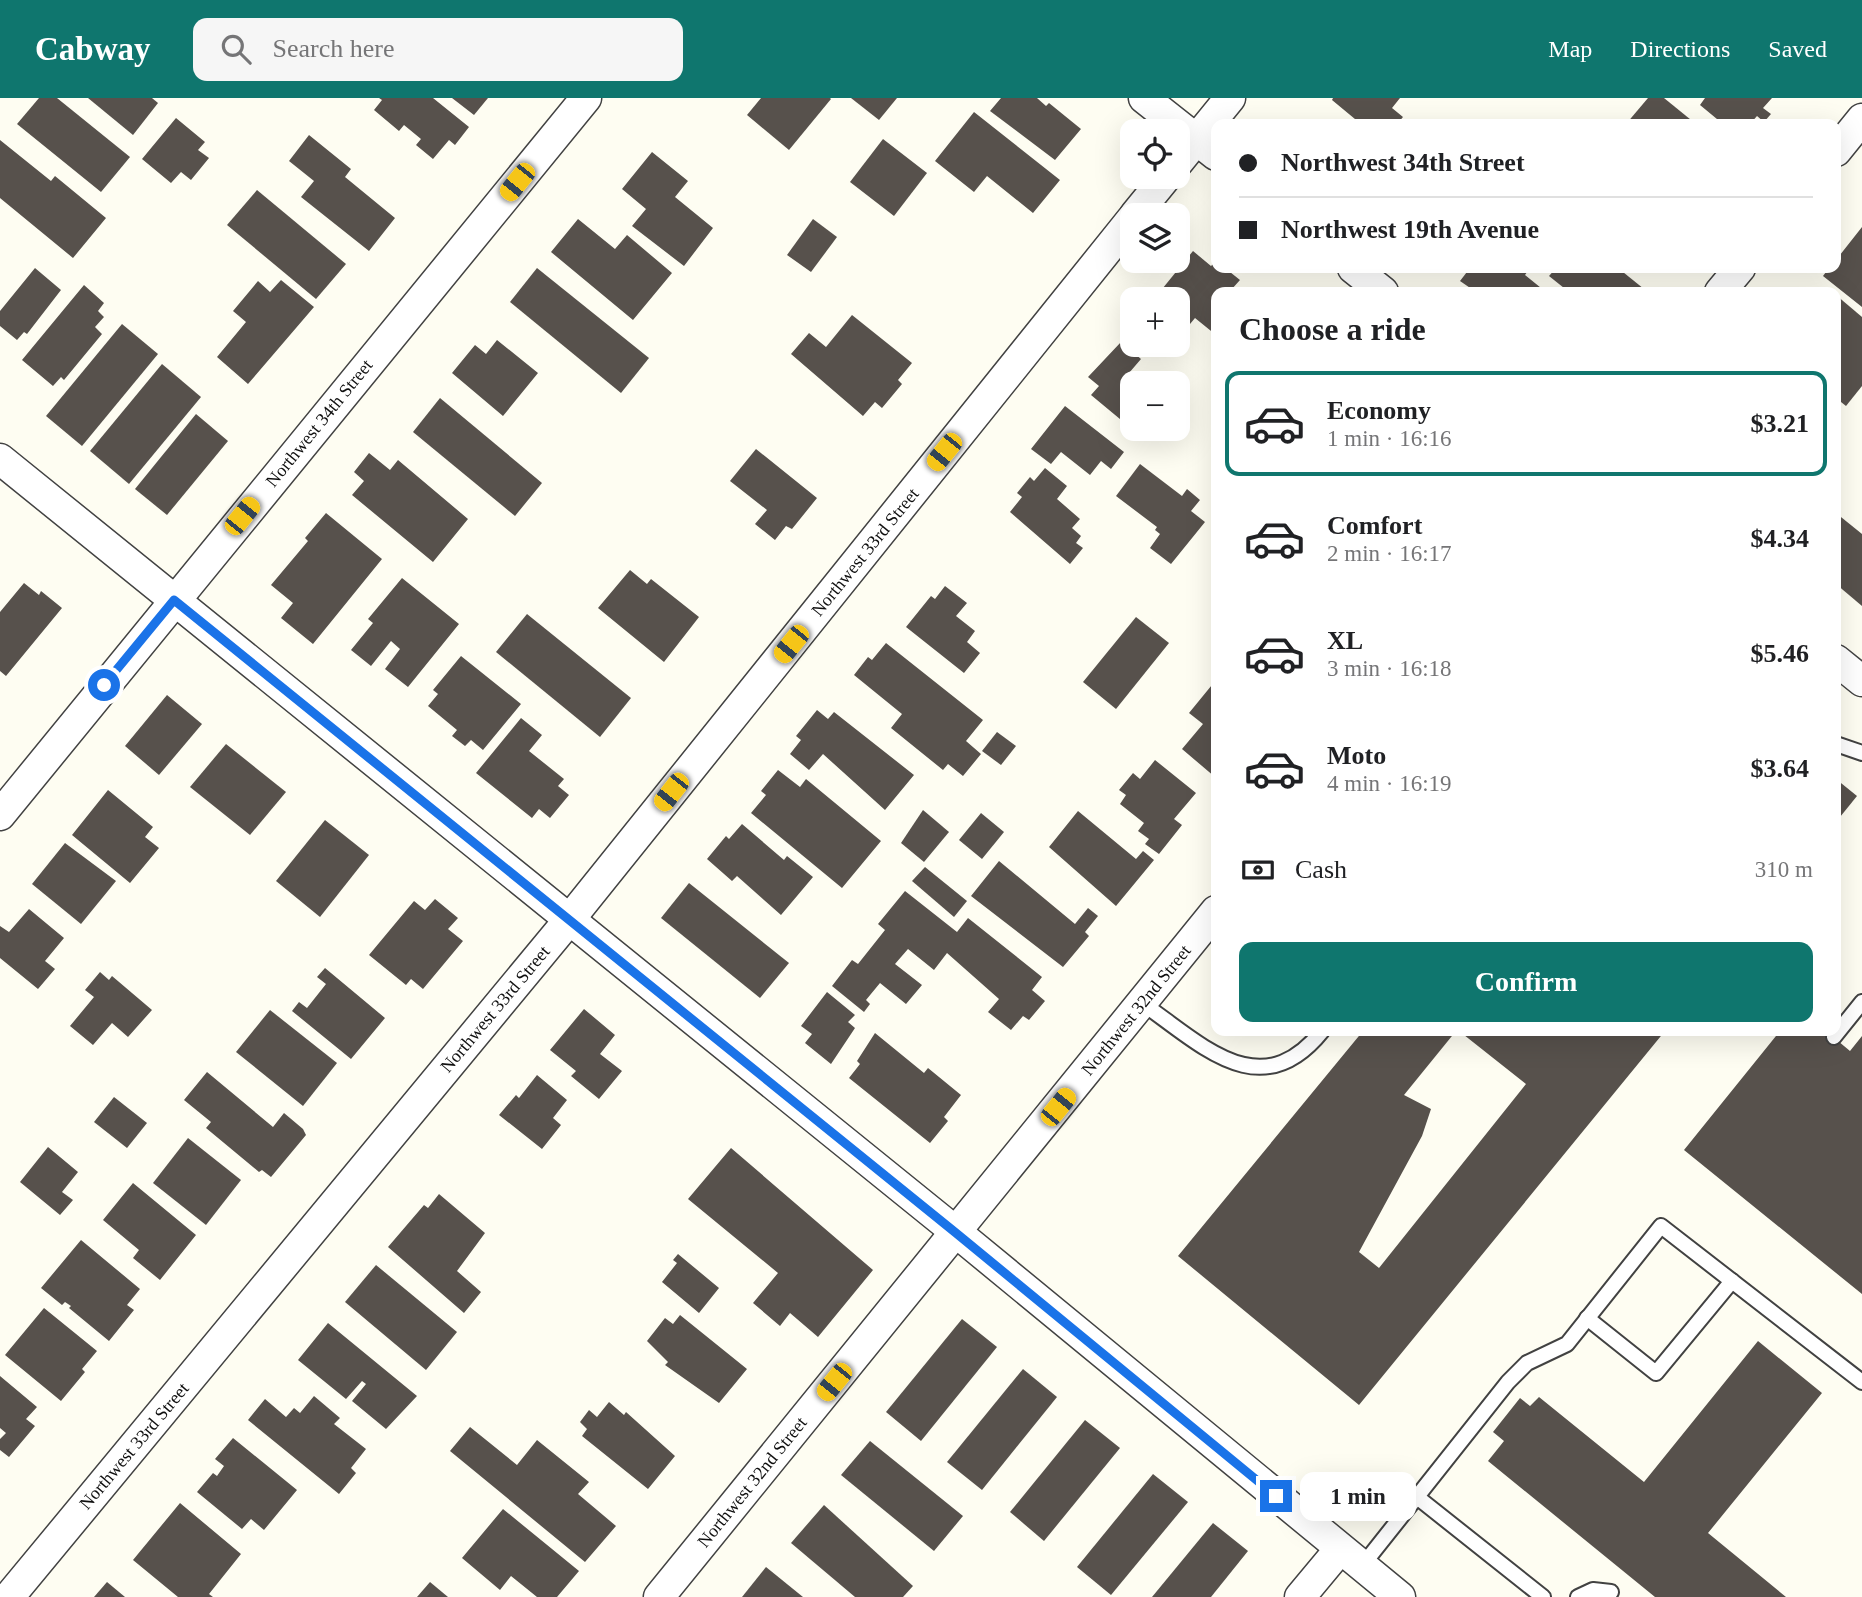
<!DOCTYPE html>
<html lang="en">
<head>
<meta charset="utf-8">
<style>
  :root { --surface:#fff; --page:#f6f6f6; --text:#202124; --muted:#757577; --line:#e0e0e0; --accent:#0f766e }
  body { margin:0; font-family:Georgia,serif; background:var(--page); color:var(--text); height:100vh; display:flex; flex-direction:column; font-size:26px; white-space:nowrap }
  * { box-sizing:border-box; margin:0 }
  p { font-size:23px; color:var(--muted) }
  .icon { flex:none; width:38px; height:38px; fill:none; stroke:currentColor; stroke-width:2; stroke-linecap:round; stroke-linejoin:round }
  .map { position:relative; flex:1; overflow:hidden }
  .panel { position:absolute; left:1211px; top:189px; width:630px; height:749px; display:flex; flex-direction:column; background:var(--surface); border-radius:14px; box-shadow:0 7px 28px #0002 }
  .panel>* { flex:none }
  .guide { position:absolute; left:1211px; top:21px; width:630px; height:154px; border-radius:14px; box-shadow:0 7px 28px #0002; display:grid; align-content:center; height:154px; padding:0 28px; background:var(--surface) }
  .tools { position:absolute; left:1120px; top:21px; display:grid; gap:14px }
  .tools a { display:grid; place-items:center; width:70px; height:70px; border-radius:14px; background:var(--surface); box-shadow:0 7px 28px #0002; font-size:35px }
  .end { position:absolute; width:32px; height:32px; margin:-16px; border:9px solid #1a73e8; background:#fff; box-shadow:0 0 0 4px #fff }
  .from { border-radius:50% }
  .bubble { position:absolute; height:49px; border-radius:14px; background:var(--surface); box-shadow:0 7px 28px #0002; font-size:23px; font-weight:700; line-height:49px; text-align:center }
  .car { position:absolute; width:21px; height:42px; margin:-21px -10px; border-radius:9px; box-shadow:0 0 5px 2px #0007; background:linear-gradient(#f5c518 24%,#345 0 40%,#f5c518 0 76%,#345 0 86%,#f5c518 0) }
  .guide b { display:flex; align-items:center; gap:24px; height:66px; font-size:26px }
  .guide b+b { border-top:2px solid var(--line) }
  .guide i { width:18px; height:18px; background:var(--text) }
  ul { padding:0; list-style:none }
  li { display:flex; align-items:center; gap:21px; height:105px; margin:0 14px 10px; padding:0 14px; border:4px solid transparent; border-radius:14px }
  li div { flex:1 }
  li b { display:block; font-size:26px }
  li em { font-style:normal; font-weight:700 }
  li.current { border-color:var(--accent) }
  li>.icon { width:63px; height:63px; stroke-width:1.5 }
  h2 { padding:0 28px; font-size:32px; line-height:84px }
  .pay { display:flex; align-items:center; gap:18px; height:77px; padding:0 28px; font-size:26px }
  .pay p { margin-inline-start:auto }
  .primary-button { display:flex; gap:14px; margin-top:auto; padding:14px 28px }
  .primary-button a { flex:1; height:80px; border-radius:14px; background:var(--accent); color:#fff; font-size:28px; font-weight:700; line-height:80px; text-align:center }
  header { display:flex; align-items:center; gap:42px; box-sizing:border-box; height:98px; padding:0 35px; background:var(--accent); color:#fff }
  header strong { font-size:33px }
  nav { display:flex; gap:38px; margin-inline-start:auto; font-size:24px }
  .search { width:490px; height:63px; background:var(--page); display:flex; align-items:center; gap:18px; box-sizing:border-box; padding:0 24px; border-radius:14px; color:var(--muted); font-size:26px }
  .map>svg:first-child { display:block }
  .building { fill:#57514c }
  .lines { fill:none; stroke-linecap:round; stroke-linejoin:round }
  .service-casing { stroke:#424242; stroke-width:18 }
  .minor-casing { stroke:#424242; stroke-width:33 }
  .service { stroke:#fff; stroke-width:14 }
  .minor { stroke:#fff; stroke-width:30 }
  .route { stroke:#1a73e8; stroke-width:9 }
  .labels { text-anchor:middle; dominant-baseline:central; stroke-width:7; stroke-linejoin:round; paint-order:stroke }
  .street-label { font-size:18px; fill:#0f0f0f; stroke:#fff }
</style>
</head>
<body>
<header>
<strong>Cabway</strong>
<div class="search"><svg class="icon" aria-label="search" viewBox="0 0 24 24"><circle cx="10" cy="10" r="6"/><path d="M15 15l6 6"/></svg>Search here</div>
<nav><a>Map</a><a>Directions</a><a>Saved</a></nav>
</header>
<div class="map">
<svg width="1862" height="1499" viewBox="0 0 1862 1499">
  <rect width="100%" height="100%" fill="#fefdf2"/>
  <!-- building -->
  <g class="building">
    <polygon points="39,0 57,0 130,59 101,94 17,26"/>
    <polygon points="88,0 152,0 158,5 133,37"/>
    <polygon points="379,0 433,0 469,29 455,47 449,42 433,61 416,47 421,41 404,27 399,33 374,12 382,2"/>
    <polygon points="452,0 488,0 474,17"/>
    <polygon points="761,0 830,0 831,1 789,52 747,17"/>
    <polygon points="851,0 897,0 879,22"/>
    <polygon points="1001,0 1037,0 1046,8 1049,5 1081,31 1055,62 990,13"/>
    <polygon points="1333,0 1400,0 1392,10 1403,19 1397,26 1361,26 1332,2"/>
    <polygon points="1648,0 1664,0 1696,26 1626,26"/>
    <polygon points="1705,0 1772,0 1763,10 1771,16 1764,24 1757,18 1750,26 1723,26 1700,7"/>
    <polygon points="974,14 1060,82 1033,115 987,78 974,94 935,63"/>
    <polygon points="176,20 205,44 198,52 209,60 191,82 181,74 171,85 142,61"/>
    <polygon points="309,37 351,71 345,79 395,120 369,153 301,99 314,83 289,63"/>
    <polygon points="883,41 927,75 894,118 850,84"/>
    <polygon points="0,42 51,83 55,78 106,120 73,160 0,100"/>
    <polygon points="652,54 688,83 675,99 713,130 684,168 632,128 646,111 622,91"/>
    <polygon points="257,92 346,166 316,201 227,127"/>
    <polygon points="578,121 615,151 627,137 672,175 633,222 551,154"/>
    <polygon points="813,121 837,139 811,174 787,157"/>
    <polygon points="1862,129 1862,209 1823,178 1829,170 1836,170 1836,162"/>
    <polygon points="1193,153 1211,168 1216,163 1216,170 1225,170 1240,182 1231,192 1234,194 1216,194 1216,237 1195,220 1180,238 1178,201 1154,201"/>
    <polygon points="35,170 61,192 27,236 24,234 17,242 0,228 0,213"/>
    <polygon points="537,170 649,260 621,295 510,204"/>
    <polygon points="1470,170 1530,170 1525,177 1546,194 1476,194 1460,183"/>
    <polygon points="1556,170 1618,170 1644,191 1641,194 1569,194 1549,178"/>
    <polygon points="281,182 314,209 248,286 217,259 246,224 233,213 258,183 270,194"/>
    <polygon points="84,187 104,205 98,213 104,219 95,229 102,236 64,282 61,279 53,288 22,262"/>
    <polygon points="1836,197 1862,219 1862,288 1846,308 1836,300"/>
    <polygon points="852,217 912,265 898,282 902,286 882,310 875,304 863,318 791,256 809,235 826,249"/>
    <polygon points="122,226 158,256 82,348 46,318"/>
    <polygon points="497,242 538,275 503,318 452,275 475,247 486,256"/>
    <polygon points="1121,244 1141,261 1129,275 1142,285 1132,285 1132,331 1091,297 1099,288 1088,279"/>
    <polygon points="162,266 201,299 129,386 90,353"/>
    <polygon points="440,300 542,385 515,418 413,334"/>
    <polygon points="1065,308 1124,354 1111,371 1101,363 1090,377 1061,354 1051,366 1031,351"/>
    <polygon points="196,316 228,343 167,417 135,391"/>
    <polygon points="756,351 817,400 792,431 786,428 775,442 755,426 767,412 730,383"/>
    <polygon points="369,355 390,372 398,362 468,421 433,464 352,397 364,383 354,374"/>
    <polygon points="1140,366 1182,398 1187,391 1200,402 1191,413 1205,424 1171,466 1150,450 1160,436 1155,432 1157,429 1116,398"/>
    <polygon points="1045,370 1067,388 1057,401 1080,421 1072,430 1081,438 1076,445 1083,450 1070,466 1010,414 1022,399 1017,395 1030,379 1034,383"/>
    <polygon points="326,415 382,461 313,546 281,520 293,505 271,487 308,443 305,440"/>
    <polygon points="1836,415 1862,436 1862,508 1836,486"/>
    <polygon points="630,472 647,486 651,481 699,519 664,564 598,510"/>
    <polygon points="402,480 459,526 408,589 385,571 400,551 391,543 371,568 351,552 373,525 368,521"/>
    <polygon points="24,485 39,497 41,493 62,510 6,578 0,573 0,514"/>
    <polygon points="945,488 967,505 956,518 975,533 967,544 980,555 964,575 906,529 931,498 935,501"/>
    <polygon points="527,516 631,600 600,639 496,554"/>
    <polygon points="1136,519 1169,545 1116,611 1083,584"/>
    <polygon points="886,545 983,622 966,643 981,656 963,678 948,666 943,672 891,630 902,616 854,577 868,559 872,562"/>
    <polygon points="461,558 521,606 483,652 471,642 465,648 452,638 457,632 428,608 438,596 433,592"/>
    <polygon points="1216,582 1216,677 1215,679 1182,651 1203,626 1189,615"/>
    <polygon points="167,597 202,626 159,677 125,648"/>
    <polygon points="817,612 828,621 834,614 914,677 885,712 823,656 809,672 790,656 801,642 796,638"/>
    <polygon points="521,620 542,637 529,653 564,681 558,688 569,697 550,720 539,711 532,720 476,675"/>
    <polygon points="997,634 1016,648 1001,667 982,653"/>
    <polygon points="226,646 286,694 250,737 190,689"/>
    <polygon points="1155,662 1196,695 1174,721 1182,727 1159,756 1145,746 1149,741 1138,733 1144,725 1120,706 1126,697 1119,692 1133,675 1140,681"/>
    <polygon points="778,672 800,689 806,681 881,743 842,790 751,715 766,697 761,693"/>
    <polygon points="1836,681 1857,698 1836,724"/>
    <polygon points="108,692 153,729 145,739 159,750 130,785 72,737"/>
    <polygon points="923,712 949,734 924,764 901,745"/>
    <polygon points="1078,713 1136,761 1143,753 1154,762 1116,808 1049,749"/>
    <polygon points="981,715 1004,734 982,761 959,742"/>
    <polygon points="325,722 369,757 320,819 276,783"/>
    <polygon points="742,726 784,762 787,758 813,779 781,817 737,778 732,783 707,761 726,738 729,741"/>
    <polygon points="65,745 116,783 81,826 32,786"/>
    <polygon points="999,763 1075,826 1088,810 1098,818 1085,834 1089,838 1063,869 971,798"/>
    <polygon points="925,769 967,803 954,819 912,783"/>
    <polygon points="689,785 789,865 760,900 661,820"/>
    <polygon points="905,793 957,834 968,820 1042,879 1032,892 1045,903 1029,922 1023,918 1011,932 988,914 999,901 947,855 934,872 908,851 895,866 922,887 906,906 880,885 866,902 870,906 864,914 832,888 852,862 858,866 885,832 878,826"/>
    <polygon points="435,801 458,820 448,831 463,843 423,891 411,881 406,887 369,857 414,803 425,812"/>
    <polygon points="29,811 64,840 45,863 55,871 38,891 0,860 0,828 9,834"/>
    <polygon points="325,870 385,920 351,961 292,913 299,904 307,910 326,886 317,879"/>
    <polygon points="100,874 109,882 112,878 152,912 128,939 112,925 93,947 70,928 94,899 85,892"/>
    <polygon points="827,894 855,917 848,924 855,930 831,966 805,945 812,936 801,928"/>
    <polygon points="584,911 615,937 600,956 622,973 599,1001 571,978 576,973 550,952"/>
    <polygon points="270,912 337,965 303,1008 236,954"/>
    <polygon points="1363,933 1456,933 1404,997 1431,1011 1422,1038 1359,1154 1379,1170 1526,986 1459,933 1665,933 1359,1307 1178,1158"/>
    <polygon points="1780,933 1826,933 1850,953 1862,938 1862,1196 1684,1052"/>
    <polygon points="875,935 924,975 928,970 961,997 944,1019 948,1023 930,1045 849,980 860,966 857,963"/>
    <polygon points="207,974 273,1029 284,1015 303,1031 306,1037 271,1079 262,1072 259,1074 206,1030 211,1024 184,1002"/>
    <polygon points="537,977 567,1002 553,1020 561,1027 542,1051 499,1017 516,997 519,1000"/>
    <polygon points="114,999 147,1025 127,1050 94,1024"/>
    <polygon points="188,1040 241,1082 206,1127 153,1085"/>
    <polygon points="48,1049 78,1074 62,1094 73,1102 60,1117 20,1084"/>
    <polygon points="731,1050 873,1172 818,1239 790,1215 780,1228 753,1205 778,1175 688,1101"/>
    <polygon points="133,1085 196,1137 160,1182 133,1160 139,1152 103,1122"/>
    <polygon points="439,1096 485,1135 457,1173 481,1194 464,1215 388,1149 424,1107 428,1110"/>
    <polygon points="81,1142 140,1191 127,1207 134,1212 109,1243 69,1210 71,1208 65,1204 62,1207 41,1190"/>
    <polygon points="678,1156 719,1190 699,1215 662,1184 677,1165 673,1162"/>
    <polygon points="376,1167 457,1234 426,1272 345,1204"/>
    <polygon points="44,1210 97,1253 82,1271 85,1274 61,1303 5,1257"/>
    <polygon points="680,1217 747,1271 719,1305 665,1267 668,1264 647,1243 665,1220 673,1226"/>
    <polygon points="962,1221 997,1249 921,1343 886,1314"/>
    <polygon points="328,1225 417,1298 386,1331 352,1303 366,1286 362,1283 346,1301 298,1262"/>
    <polygon points="1758,1243 1822,1295 1708,1435 1786,1499 1655,1499 1488,1363 1504,1343 1493,1334 1520,1300 1530,1308 1539,1299 1644,1384"/>
    <polygon points="1023,1271 1057,1299 982,1392 947,1364"/>
    <polygon points="0,1278 37,1309 26,1321 35,1328 9,1359 0,1352 0,1341 6,1335 0,1330"/>
    <polygon points="314,1298 340,1320 334,1326 366,1351 351,1370 356,1375 339,1396 248,1322 265,1301 286,1319 294,1310 300,1315"/>
    <polygon points="609,1304 624,1317 626,1314 675,1358 648,1391 582,1338 587,1331 580,1324 589,1312 597,1319"/>
    <polygon points="1085,1322 1120,1350 1044,1443 1010,1414"/>
    <polygon points="470,1329 517,1367 537,1342 589,1384 578,1396 616,1428 585,1464 450,1353"/>
    <polygon points="233,1340 297,1392 264,1432 251,1421 242,1431 197,1394 213,1375 217,1378 224,1368 215,1361"/>
    <polygon points="870,1343 963,1418 934,1453 841,1377"/>
    <polygon points="1153,1376 1188,1404 1111,1497 1077,1469"/>
    <polygon points="180,1405 241,1456 209,1496 213,1499 178,1499 133,1462"/>
    <polygon points="824,1407 913,1488 903,1499 855,1499 791,1445"/>
    <polygon points="503,1411 579,1473 557,1499 537,1499 511,1478 500,1492 462,1460"/>
    <polygon points="1213,1425 1248,1453 1211,1499 1152,1499"/>
    <polygon points="766,1469 803,1499 742,1499"/>
    <polygon points="107,1484 125,1499 94,1499"/>
    <polygon points="430,1484 448,1499 417,1499"/>
  </g>
  <g class="lines">
    <defs>
      <g id="service">
        <polyline points="1836,646 1862,655"/>
        <path d="M1142,905C1202,947 1261,1009 1322,933"/>
        <polyline points="1834,939 1862,904"/>
        <polyline points="1587,1220 1656,1275 1732,1183"/>
        <polyline points="1417,1399 1543,1499"/>
        <polyline points="1362,1468 1508,1284 1527,1265 1567,1246 1661,1128 1862,1284"/>
        <polyline points="1578,1499 1593,1492 1611,1494"/>
      </g>
      <g id="minor">
        <polyline points="1144,0 1216,57"/>
        <polyline points="1836,53 1862,21"/>
        <polyline points="1178,64 1230,0"/>
        <polyline points="1135,117 1166,79"/>
        <polyline points="1353,170 1383,194"/>
        <polyline points="1720,194 1740,170"/>
        <polyline points="0,361 956,1134 1400,1499"/>
        <polyline points="1836,562 1862,583"/>
        <polyline points="0,717 586,0"/>
        <polyline points="9,1499 569,822 1132,121"/>
        <polyline points="659,1499 1216,813"/>
        <polyline points="1300,1499 1340,1451"/>
      </g>
    </defs>
    <!-- service casing -->
    <use href="#service" class="service-casing"/>
    <!-- minor casing -->
    <use href="#minor" class="minor-casing"/>
    <!-- service -->
    <use href="#service" class="service"/>
    <!-- minor -->
    <use href="#minor" class="minor"/>
  </g>
  <g class="lines">
    <!-- route -->
    <polyline class="route" points="104,587 174,502 956,1135 1276,1398"/>
  </g>
  <g class="labels">
    <!-- street labels -->
    <g class="street-label">
      <text transform="translate(319 325) rotate(-51)">Northwest 34th Street</text>
      <text transform="translate(865 454) rotate(-51)">Northwest 33rd Street</text>
      <text transform="translate(495 911) rotate(-50)">Northwest 33rd Street</text>
      <text transform="translate(1136 912) rotate(-51)">Northwest 32nd Street</text>
      <text transform="translate(134 1348) rotate(-50)">Northwest 33rd Street</text>
      <text transform="translate(752 1384) rotate(-51)">Northwest 32nd Street</text>
    </g>
  </g>
</svg>
<div class="tools">
<a><svg class="icon" aria-label="locate" viewBox="0 0 24 24"><circle cx="12" cy="12" r="6"/><path d="M12 2v4M12 18v4M2 12h4M18 12h4"/></svg></a>
<a><svg class="icon" aria-label="layers" viewBox="0 0 24 24"><path d="M12 4l9 5-9 5-9-5zM3 14l9 5 9-5"/></svg></a>
<a>+</a>
<a>−</a>
</div>
<i class="end from" style="left:104px;top:587px"></i>
<i class="end" style="left:1276px;top:1398px"></i>
<div class="bubble" style="left:1300px;top:1374px;width:116px">1 min</div>
<i class="car" style="left:517px;top:84px;rotate:219deg"></i>
<i class="car" style="left:944px;top:354px;rotate:219deg"></i>
<i class="car" style="left:242px;top:418px;rotate:39deg"></i>
<i class="car" style="left:791px;top:546px;rotate:219deg"></i>
<i class="car" style="left:671px;top:694px;rotate:218deg"></i>
<i class="car" style="left:1058px;top:1009px;rotate:39deg"></i>
<i class="car" style="left:834px;top:1284px;rotate:219deg"></i>
<div class="guide">
<b><i class="from"></i>Northwest 34th Street</b>
<b><i></i>Northwest 19th Avenue</b>
</div>
<section class="panel">
<h2>Choose a ride</h2>
<ul>
<li class="current"><svg class="icon" aria-label="car" viewBox="0 0 24 24"><path d="M5 17H2v-5l4-1 3-4h7l3 4 3 1v5h-3M9 17h6M6 11h13"/><circle cx="7" cy="17" r="2"/><circle cx="17" cy="17" r="2"/></svg><div><b>Economy</b><p>1 min · 16:16</p></div><em>$3.21</em></li>
<li><svg class="icon" aria-label="car" viewBox="0 0 24 24"><path d="M5 17H2v-5l4-1 3-4h7l3 4 3 1v5h-3M9 17h6M6 11h13"/><circle cx="7" cy="17" r="2"/><circle cx="17" cy="17" r="2"/></svg><div><b>Comfort</b><p>2 min · 16:17</p></div><em>$4.34</em></li>
<li><svg class="icon" aria-label="car" viewBox="0 0 24 24"><path d="M5 17H2v-5l4-1 3-4h7l3 4 3 1v5h-3M9 17h6M6 11h13"/><circle cx="7" cy="17" r="2"/><circle cx="17" cy="17" r="2"/></svg><div><b>XL</b><p>3 min · 16:18</p></div><em>$5.46</em></li>
<li><svg class="icon" aria-label="car" viewBox="0 0 24 24"><path d="M5 17H2v-5l4-1 3-4h7l3 4 3 1v5h-3M9 17h6M6 11h13"/><circle cx="7" cy="17" r="2"/><circle cx="17" cy="17" r="2"/></svg><div><b>Moto</b><p>4 min · 16:19</p></div><em>$3.64</em></li>
</ul>
<div class="pay"><svg class="icon" aria-label="cash" viewBox="0 0 24 24"><path d="M3 7h18v10H3z"/><circle cx="12" cy="12" r="2"/></svg>Cash<p>310 m</p></div>
<div class="primary-button"><a>Confirm</a></div>
</section>
</div>
</body>
</html>
